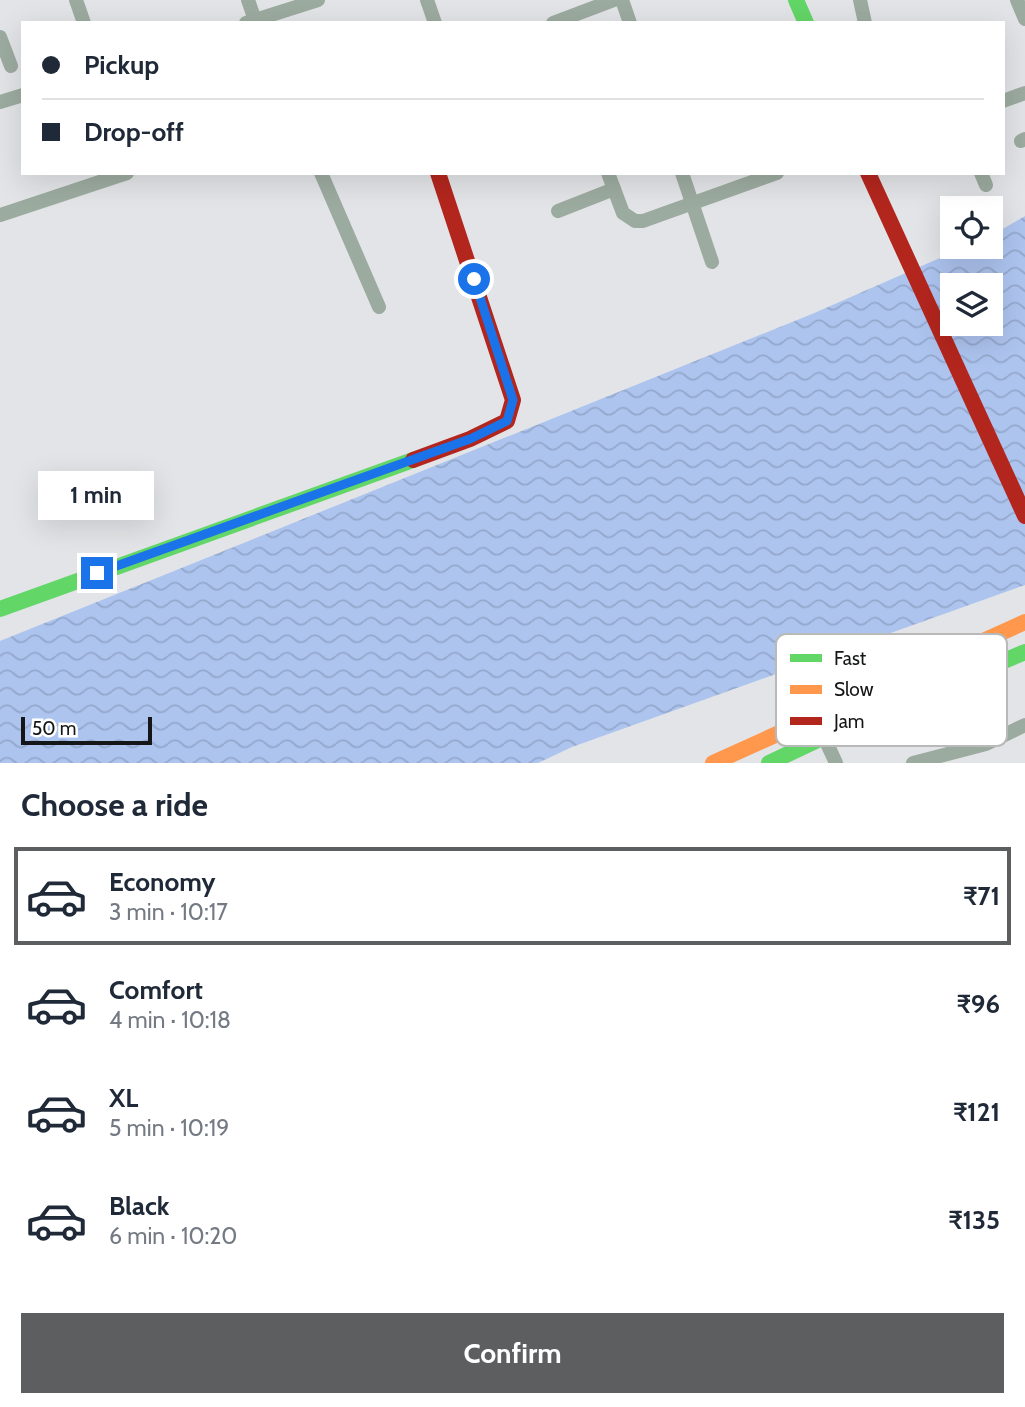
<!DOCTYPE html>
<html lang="en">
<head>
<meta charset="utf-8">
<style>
  :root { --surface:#fff; --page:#f6f6f7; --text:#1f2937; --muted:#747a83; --line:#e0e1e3; --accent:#5d5e60 }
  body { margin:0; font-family:Cabin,sans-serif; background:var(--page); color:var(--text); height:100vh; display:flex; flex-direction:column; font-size:26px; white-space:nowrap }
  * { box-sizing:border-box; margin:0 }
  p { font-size:23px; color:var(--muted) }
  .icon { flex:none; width:38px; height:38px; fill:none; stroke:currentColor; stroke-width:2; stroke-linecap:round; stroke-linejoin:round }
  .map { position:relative; height:763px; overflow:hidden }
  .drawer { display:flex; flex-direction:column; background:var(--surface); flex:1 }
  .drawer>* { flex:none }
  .top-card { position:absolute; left:21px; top:21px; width:984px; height:154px; border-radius:0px; box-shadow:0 7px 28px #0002; display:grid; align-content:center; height:154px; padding:0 21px; background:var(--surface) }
  .buttons { position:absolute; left:940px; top:196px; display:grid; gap:14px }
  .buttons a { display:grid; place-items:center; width:63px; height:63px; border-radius:0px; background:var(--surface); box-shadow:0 7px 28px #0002; font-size:35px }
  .scale { position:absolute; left:21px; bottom:18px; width:131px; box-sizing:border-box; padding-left:7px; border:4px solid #151617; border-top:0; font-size:19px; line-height:24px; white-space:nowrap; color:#151617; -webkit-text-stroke:5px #fff; paint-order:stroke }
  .end { position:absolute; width:32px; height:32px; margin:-16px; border:9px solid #1a73e8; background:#fff; box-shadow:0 0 0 4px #fff }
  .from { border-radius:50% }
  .bubble { position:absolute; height:49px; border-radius:0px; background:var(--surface); box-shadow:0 7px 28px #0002; font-size:23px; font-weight:700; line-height:49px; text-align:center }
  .top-card b { display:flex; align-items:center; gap:24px; height:66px; font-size:26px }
  .top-card b+b { border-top:2px solid var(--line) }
  .top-card i { width:18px; height:18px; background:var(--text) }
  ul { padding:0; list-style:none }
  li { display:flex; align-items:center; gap:21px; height:98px; margin:0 14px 10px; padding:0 7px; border:4px solid transparent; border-radius:0px }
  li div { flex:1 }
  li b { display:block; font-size:26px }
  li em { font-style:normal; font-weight:700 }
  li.selected { border-color:var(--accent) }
  li>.icon { width:63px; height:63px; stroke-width:1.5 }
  h2 { padding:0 21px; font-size:32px; line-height:84px }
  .action { display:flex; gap:14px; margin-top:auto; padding:14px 21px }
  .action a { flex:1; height:80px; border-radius:0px; background:var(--accent); color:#fff; font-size:28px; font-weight:700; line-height:80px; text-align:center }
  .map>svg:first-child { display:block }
  .water { fill:url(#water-waves); fill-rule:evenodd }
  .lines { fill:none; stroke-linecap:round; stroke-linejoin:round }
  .street { stroke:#9caba0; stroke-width:14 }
  .fast { stroke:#63d668; stroke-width:16 }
  .slow { stroke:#ff974d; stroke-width:16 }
  .jam { stroke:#b3261e; stroke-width:16 }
  .route { stroke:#1a73e8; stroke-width:9 }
  .key { fill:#fff; stroke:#b9b9b9; stroke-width:2 }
  .key-label { font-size:19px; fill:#151617 }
</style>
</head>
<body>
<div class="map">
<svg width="1025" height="763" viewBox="0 0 1025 763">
  <defs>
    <pattern id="water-waves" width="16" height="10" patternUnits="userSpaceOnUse" patternTransform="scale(1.75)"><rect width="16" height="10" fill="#adc4ef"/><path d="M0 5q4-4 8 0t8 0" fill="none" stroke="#94a8cc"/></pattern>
  </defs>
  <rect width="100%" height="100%" fill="#e3e4e7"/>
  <!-- water -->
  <path class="water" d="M1025,216V585L572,747L538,763H0V641L812,314L965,247H990L991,236ZM952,285H990V324H952Z"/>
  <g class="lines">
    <!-- street -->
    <g class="street">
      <polyline points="76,0 84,23"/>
      <polyline points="248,0 256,23"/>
      <polyline points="427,0 435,23"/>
      <polyline points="622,0 630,23"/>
      <polyline points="860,0 865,23"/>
      <polyline points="1017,0 1025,19"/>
      <polyline points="246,23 318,0"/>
      <polyline points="553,23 614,0"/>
      <polyline points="0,37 11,66"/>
      <polyline points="1003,101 1025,93"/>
      <polyline points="0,102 23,95"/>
      <polyline points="1021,141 1025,139"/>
      <polyline points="321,173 379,307"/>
      <polyline points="608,173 623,213 635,221 643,221 777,173"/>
      <polyline points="682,173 712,262"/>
      <polyline points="981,173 986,185"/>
      <polyline points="558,211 614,189"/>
      <polyline points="0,215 127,173"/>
      <polyline points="824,737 836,763"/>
      <polyline points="913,763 986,744 1025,725"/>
    </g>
    <!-- fast -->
    <g class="fast">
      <polyline points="796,0 806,23"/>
      <polyline points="0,609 413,460"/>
      <polyline points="769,763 824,737 1025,652"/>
    </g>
    <!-- slow -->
    <polyline class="slow" points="713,763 1025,622"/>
    <!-- jam -->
    <g class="jam">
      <polyline points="868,173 1025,516"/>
      <polyline points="413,460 470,439 507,421 513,400 438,173"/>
    </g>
  </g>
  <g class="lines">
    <!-- route -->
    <polyline class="route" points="97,573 470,439 507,421 513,400 474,279"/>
  </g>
  <!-- legend -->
  <rect x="776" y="634" width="231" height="112" rx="10" class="key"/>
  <rect x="790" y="654" width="32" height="8" fill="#63d668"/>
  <rect x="790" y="685" width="32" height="9" fill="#ff974d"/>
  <rect x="790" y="717" width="32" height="8" fill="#b3261e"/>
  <g class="key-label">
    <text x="834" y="665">Fast</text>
    <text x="834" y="696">Slow</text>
    <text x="834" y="728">Jam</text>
  </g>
</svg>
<div class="buttons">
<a><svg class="icon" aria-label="locate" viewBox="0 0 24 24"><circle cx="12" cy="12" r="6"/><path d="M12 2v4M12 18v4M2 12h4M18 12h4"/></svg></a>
<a><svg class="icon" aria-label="layers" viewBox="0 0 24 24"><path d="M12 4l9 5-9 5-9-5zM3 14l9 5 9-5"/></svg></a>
</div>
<div class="scale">50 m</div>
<i class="end from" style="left:474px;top:279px"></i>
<i class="end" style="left:97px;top:573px"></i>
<div class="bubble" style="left:38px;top:471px;width:116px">1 min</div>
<div class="top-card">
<b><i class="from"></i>Pickup</b>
<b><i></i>Drop-off</b>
</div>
</div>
<section class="drawer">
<h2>Choose a ride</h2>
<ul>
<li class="selected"><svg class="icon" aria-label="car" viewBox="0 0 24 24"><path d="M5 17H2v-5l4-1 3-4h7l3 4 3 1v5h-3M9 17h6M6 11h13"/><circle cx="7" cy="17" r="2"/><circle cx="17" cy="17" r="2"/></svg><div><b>Economy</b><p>3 min · 10:17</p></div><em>₹71</em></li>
<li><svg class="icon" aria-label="car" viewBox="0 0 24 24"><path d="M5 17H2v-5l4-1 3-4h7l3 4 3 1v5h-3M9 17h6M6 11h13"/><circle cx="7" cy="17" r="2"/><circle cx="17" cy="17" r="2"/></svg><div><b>Comfort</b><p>4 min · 10:18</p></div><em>₹96</em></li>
<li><svg class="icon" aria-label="car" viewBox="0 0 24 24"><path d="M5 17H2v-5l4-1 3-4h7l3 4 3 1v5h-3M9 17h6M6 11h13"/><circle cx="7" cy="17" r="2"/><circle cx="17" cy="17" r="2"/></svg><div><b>XL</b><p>5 min · 10:19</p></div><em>₹121</em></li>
<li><svg class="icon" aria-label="car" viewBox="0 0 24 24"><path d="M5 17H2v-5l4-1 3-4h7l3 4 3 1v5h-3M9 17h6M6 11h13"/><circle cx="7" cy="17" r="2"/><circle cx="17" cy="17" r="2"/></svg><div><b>Black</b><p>6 min · 10:20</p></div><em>₹135</em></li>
</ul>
<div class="action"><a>Confirm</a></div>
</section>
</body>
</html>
